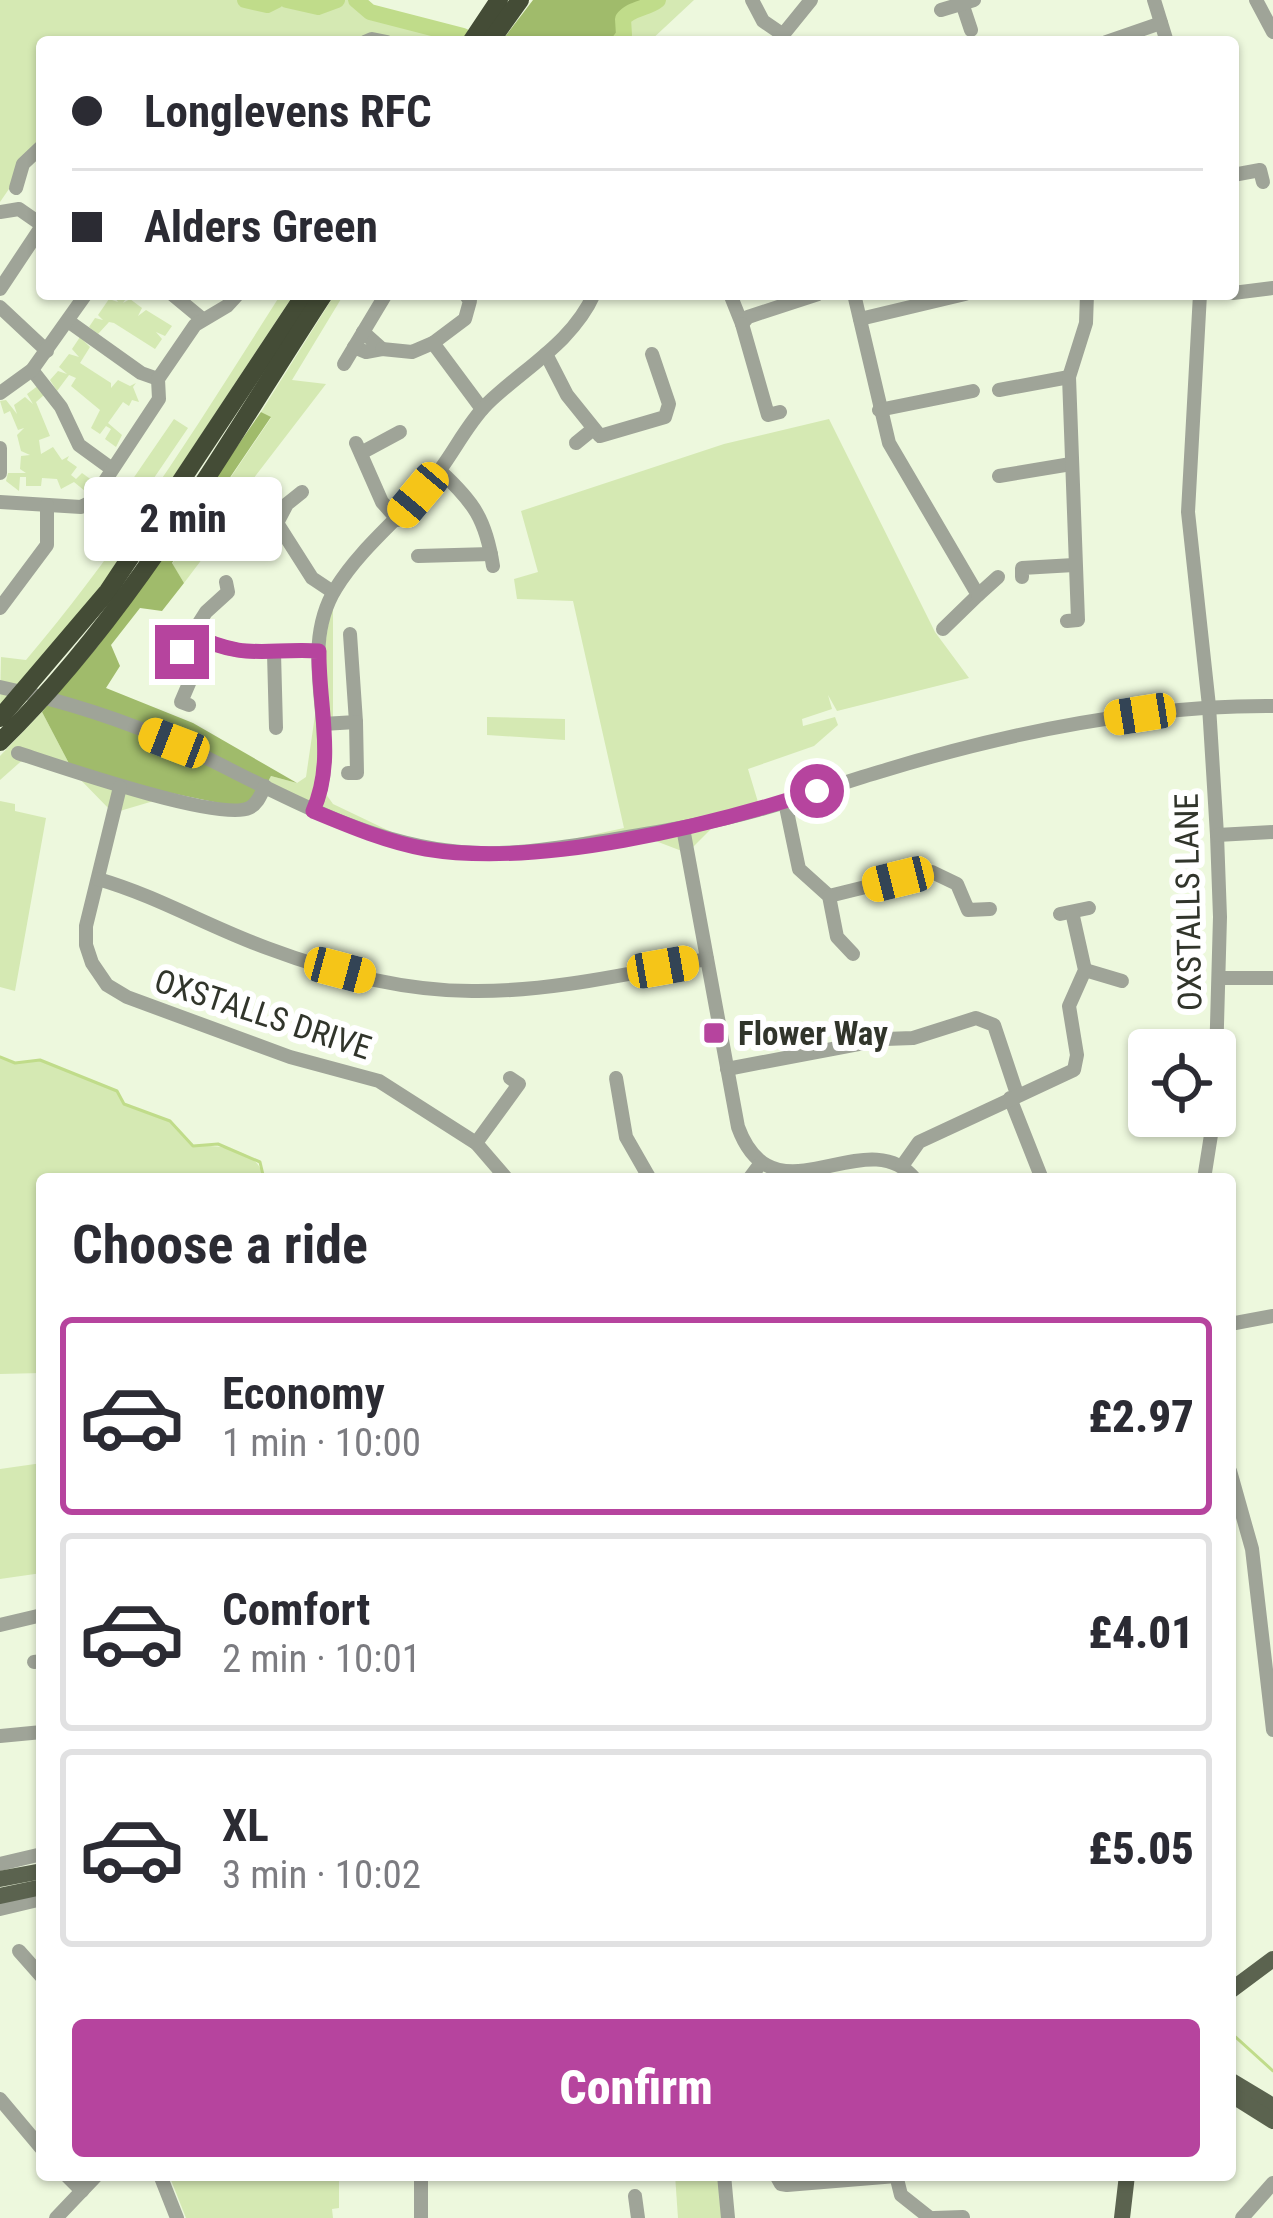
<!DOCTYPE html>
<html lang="en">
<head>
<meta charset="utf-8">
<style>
  :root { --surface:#fff; --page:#f2f2f3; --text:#2b2b33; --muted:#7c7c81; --line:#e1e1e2; --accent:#b6449e }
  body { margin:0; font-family:"Roboto Condensed",sans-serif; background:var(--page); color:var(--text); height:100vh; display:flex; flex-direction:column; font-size:45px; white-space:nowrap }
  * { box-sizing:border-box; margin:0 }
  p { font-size:39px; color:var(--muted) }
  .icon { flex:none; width:66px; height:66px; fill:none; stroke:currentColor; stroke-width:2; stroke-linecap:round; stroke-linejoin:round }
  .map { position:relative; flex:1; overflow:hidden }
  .panel { position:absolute; left:36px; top:1173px; width:1200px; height:1008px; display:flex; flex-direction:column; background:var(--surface); border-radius:12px; box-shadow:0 3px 9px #0004 }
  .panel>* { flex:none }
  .top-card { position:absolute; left:36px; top:36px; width:1203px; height:264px; border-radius:12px; box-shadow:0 3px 9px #0004; display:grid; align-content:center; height:264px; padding:0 36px; background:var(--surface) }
  .controls { position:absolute; left:1128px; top:1029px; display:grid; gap:24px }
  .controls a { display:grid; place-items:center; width:108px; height:108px; border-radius:12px; background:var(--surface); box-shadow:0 3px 9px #0004; font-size:60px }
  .end { position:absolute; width:54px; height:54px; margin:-27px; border:15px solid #b6449e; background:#fff; box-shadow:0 0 0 6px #fff }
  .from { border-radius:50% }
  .bubble { position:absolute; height:84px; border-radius:12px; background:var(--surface); box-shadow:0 3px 9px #0004; font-size:39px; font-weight:800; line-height:84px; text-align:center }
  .car { position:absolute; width:36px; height:72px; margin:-36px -18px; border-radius:15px; box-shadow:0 0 9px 3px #0007; background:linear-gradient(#f5c518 24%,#345 0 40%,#f5c518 0 76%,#345 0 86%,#f5c518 0) }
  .top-card b { display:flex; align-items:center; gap:42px; height:114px; font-size:45px }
  .top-card b+b { border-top:3px solid var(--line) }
  .top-card i { width:30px; height:30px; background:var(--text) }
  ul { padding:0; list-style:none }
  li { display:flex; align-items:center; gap:36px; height:198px; margin:0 24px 18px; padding:0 12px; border:6px solid var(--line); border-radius:12px }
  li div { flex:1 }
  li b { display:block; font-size:45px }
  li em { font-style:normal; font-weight:800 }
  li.on { border-color:var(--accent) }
  li>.icon { width:108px; height:108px; stroke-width:1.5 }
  h2 { padding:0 36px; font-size:54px; line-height:144px }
  .button { display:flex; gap:24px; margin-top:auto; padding:24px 36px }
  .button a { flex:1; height:138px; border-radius:12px; background:var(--accent); color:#fff; font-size:48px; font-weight:800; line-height:138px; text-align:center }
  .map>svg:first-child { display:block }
  .green { fill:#d5e9b3 }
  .forest { fill:#a0bb6b }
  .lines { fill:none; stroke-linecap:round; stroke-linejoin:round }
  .stream { stroke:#c0dc8a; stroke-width:3 }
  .river { stroke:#c0dc8a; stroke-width:16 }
  .minor { stroke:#9fa498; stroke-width:14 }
  .major { stroke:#5b634f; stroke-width:16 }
  .highway { stroke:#444c36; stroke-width:18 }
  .route { stroke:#b6449e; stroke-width:15 }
  .poi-dot { fill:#b6449e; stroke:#fff; stroke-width:4.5 }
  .labels { text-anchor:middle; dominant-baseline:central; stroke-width:12; stroke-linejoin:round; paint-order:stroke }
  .street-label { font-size:33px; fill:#31352b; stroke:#fff }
  .poi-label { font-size:33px; font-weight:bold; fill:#31352b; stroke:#fff; text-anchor:start }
</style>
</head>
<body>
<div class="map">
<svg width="1273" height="2218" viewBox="0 0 1273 2218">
  <rect width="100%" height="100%" fill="#edf8dd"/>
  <!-- green -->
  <g class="green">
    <polygon points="0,0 247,0 267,5 287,0 318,7 337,0 356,0 370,12 442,32 435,42 399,42 368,35 361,42 42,42 42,141 0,202"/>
    <path d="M658,0H694L649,42H619L624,35L623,19C631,9 647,9 658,0Z"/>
    <polygon points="113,294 129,294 123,303 130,299 142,308 138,316 146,310 172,326 165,336 156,332 162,339 155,349 114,323 109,322 98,334 89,327 95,318 103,320 98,315 109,299 118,302"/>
    <path d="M281,294H294L96,594L0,707L1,657L26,660C123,546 201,420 281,294Z"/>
    <polygon points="335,294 344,294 292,380 326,384 214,530 218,538 184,583 172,564 271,418 261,412"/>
    <polygon points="80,337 90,347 80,363 111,383 111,388 118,380 130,386 136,383 133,387 139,402 132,400 129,406 123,402 108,423 122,435 116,447 105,439 111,429 106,426 100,434 91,428 100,410 71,386 76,378 69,375 57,391 50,380 58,371 67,374 59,367 69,354 79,357 72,349"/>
    <polygon points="39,385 44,395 36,402 50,436 39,440 41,454 53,447 62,460 69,456 67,460 77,467 71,475 76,479 82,473 93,481 85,491 74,482 61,489 57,479 42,478 41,486 26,486 26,477 20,477 19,491 6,481 8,473 26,473 20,469 21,456 30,455 21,451 17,435 24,428 18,430 10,411 4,414 0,401 6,400 17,414 14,405 25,397 33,404 27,394"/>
    <polygon points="174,419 188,428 124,522 115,523 106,516 112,508 119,513 121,510 115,505"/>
    <polygon points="829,419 935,632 969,678 837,711 828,695 832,709 802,719 803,726 835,717 838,725 814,746 748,769 758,802 785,802 720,820 687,853 640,835 508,853 624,828 573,601 517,599 514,579 538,572 521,511 724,444"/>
    <polygon points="333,592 333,723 323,724 323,790 333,804 425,848 265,786 271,776 297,783 306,777"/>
    <polygon points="42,712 74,773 167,797 113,813 74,773 27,756 0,780 0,756"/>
    <polygon points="487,717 565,719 565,740 487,735"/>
    <polygon points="0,801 15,804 15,811 46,818 15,991 0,987"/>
    <path d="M0,1057L15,1063L40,1060L117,1091L124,1104L170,1121L193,1146C219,1144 260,1150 264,1179H42V1373L0,1374Z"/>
    <polygon points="42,1463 42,1573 0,1579 0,1469"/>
    <polygon points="169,2175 339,2175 339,2208 332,2209 333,2218 186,2218"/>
    <polygon points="675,2175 724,2175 728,2218 678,2218"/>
  </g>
  <!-- forest -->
  <g class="forest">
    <path d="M533,0H658C648,9 631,9 623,19L624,35L619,42H501Z"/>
    <polygon points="261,412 271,417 172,563 184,583 162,611 140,608 111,645 120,666 106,688 193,723 297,783 271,776 257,802 248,809 74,773 42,712 98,646"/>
  </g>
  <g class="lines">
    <!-- stream -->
    <g class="stream">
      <polyline points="0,1057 15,1063 40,1060 117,1091 124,1104 170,1121 193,1146 218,1144 260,1162 264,1179"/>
      <polyline points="1230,2032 1273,2071"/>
    </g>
    <!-- river -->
    <g class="river">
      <polyline points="245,0 267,5 277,0"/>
      <polyline points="287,0 318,7 337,0"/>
      <polyline points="356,0 370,12 463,36"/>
      <path d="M619,42L624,35L623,19C631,8 647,9 658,0"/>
    </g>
    <!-- minor -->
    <g class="minor">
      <polyline points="752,0 763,21 782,34"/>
      <polyline points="961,0 971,30"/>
      <polyline points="1154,0 1167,42"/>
      <polyline points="1256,0 1273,32"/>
      <polyline points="941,10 974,0"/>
      <polyline points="365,42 372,39 387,42"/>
      <polyline points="777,42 811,0"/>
      <polyline points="1106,42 1161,23"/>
      <polyline points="1233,175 1260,170 1263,182"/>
      <polyline points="16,188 23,164 42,146"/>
      <polyline points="0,212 19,209 42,225"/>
      <polyline points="0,289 42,226"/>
      <polyline points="1233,293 1273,288"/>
      <polyline points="172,294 201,318"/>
      <polyline points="730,294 742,324 748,317 818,294"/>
      <polyline points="854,294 889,443 978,595 943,629"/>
      <polyline points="1200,294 1188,512 1209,706 1217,835 1220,917 1215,1096"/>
      <polyline points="0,307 47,351"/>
      <polyline points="860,319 965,294"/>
      <polyline points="68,321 141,373 158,379"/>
      <polyline points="742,324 768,415 780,412"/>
      <polyline points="433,343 465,319 470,301 465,294"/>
      <polyline points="354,347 366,352 382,349 363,332"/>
      <polyline points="382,349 412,352 433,343 482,409"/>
      <polyline points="546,354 567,395 600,436 665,417 669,404 652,354"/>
      <polyline points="344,364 386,294"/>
      <polyline points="32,370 61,407 79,445 112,469"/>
      <polyline points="999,390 1069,377"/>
      <polyline points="0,393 32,370 86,294"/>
      <polyline points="879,410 973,391"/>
      <polyline points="356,443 382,502 398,520"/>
      <polyline points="576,443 592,430"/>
      <polyline points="0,448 0,473"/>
      <polyline points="361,453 400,432"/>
      <path d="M440,471C474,502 486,520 493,566"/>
      <polyline points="999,476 1071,464"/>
      <polyline points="302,492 287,504 277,523 312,578 333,592"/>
      <polyline points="0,502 81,507 91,502 159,399 158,379 195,325 227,306 238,294"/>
      <polyline points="418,556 491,554"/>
      <polyline points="1022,577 1022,568 1074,565"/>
      <path d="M226,582L228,592L206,612L192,634C244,661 265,648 319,651"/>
      <polyline points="978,595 998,577"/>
      <polyline points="0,608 47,545 47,505"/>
      <polyline points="1067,621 1078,620 1069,377 1086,323 1087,294"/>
      <polyline points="274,653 276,728"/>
      <path d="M0,687C61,700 124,720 182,746C271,788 360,844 461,852C506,856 552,849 597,842C651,833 704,825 758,810C798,799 838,784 879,772C1006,733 1140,705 1273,706"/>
      <polyline points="189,705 181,702 190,681 176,669 192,634"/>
      <polyline points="323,724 356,722 350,634"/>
      <path d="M18,753C55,765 219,822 249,808C258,804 261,794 265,786"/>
      <polyline points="348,773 357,773 356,722"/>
      <polyline points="120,787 86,926 86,945 92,963 107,985 127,997 290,1057 379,1081 476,1143 507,1179"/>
      <polyline points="785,802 799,869 829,896 837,937 853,954"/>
      <path d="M313,811C346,741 293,657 336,588C363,544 408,512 439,471C455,450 468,423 487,404C524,368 572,343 594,294"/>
      <path d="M683,828L738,1127C774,1226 866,1119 915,1179"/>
      <polyline points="1217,835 1273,832"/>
      <path d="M98,879C157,896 209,927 267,948C331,972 403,991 472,991C550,992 631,973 707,959"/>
      <polyline points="898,879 932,872 957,884 968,910 990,909"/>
      <polyline points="829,896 898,879 900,887"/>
      <polyline points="1060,914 1089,908"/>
      <polyline points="1085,970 1122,981"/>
      <polyline points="1219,978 1273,978"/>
      <polyline points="727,1069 885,1039 913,1038 976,1018 994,1025 1017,1094"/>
      <polyline points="616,1078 626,1137 650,1179"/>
      <polyline points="1010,1098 1042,1179"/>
      <polyline points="476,1143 519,1084 510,1078"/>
      <polyline points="902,1166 919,1142 1074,1070 1077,1055 1069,1006 1085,970 1072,912"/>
      <polyline points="749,1179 761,1163"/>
      <polyline points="1204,1179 1214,1116"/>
      <polyline points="1230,1324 1273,1316"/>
      <polyline points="1230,1471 1252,1549 1273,1730"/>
      <polyline points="0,1625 42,1615"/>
      <polyline points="34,1662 42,1661"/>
      <polyline points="0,1736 42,1732"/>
      <polyline points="0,1864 42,1854"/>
      <polyline points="0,1909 42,1899"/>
      <polyline points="19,1951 42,1977"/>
      <polyline points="0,2099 42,2149"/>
      <polyline points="66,2175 82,2191"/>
      <polyline points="160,2175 177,2218"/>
      <polyline points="421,2175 421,2218"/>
      <polyline points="724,2175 728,2218"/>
      <polyline points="776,2175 781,2184 787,2185 896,2176"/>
      <polyline points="896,2175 901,2195 930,2218"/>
      <polyline points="635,2196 638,2218"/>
      <polyline points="56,2218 97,2175"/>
      <polyline points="934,2218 963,2217"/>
      <polyline points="1242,2218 1273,2183"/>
    </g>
    <!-- major -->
    <g class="major">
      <polyline points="0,1879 42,1871"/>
      <polyline points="0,1896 42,1887"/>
      <polyline points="1230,1991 1273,1959"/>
      <polyline points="1230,2080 1273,2106"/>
      <polyline points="1230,2094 1273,2121"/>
      <polyline points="1122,2218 1127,2175"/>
    </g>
    <!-- highway -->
    <g class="highway">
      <polyline points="471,42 499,0"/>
      <polyline points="490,42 520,0"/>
      <polyline points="0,718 108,591 305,294"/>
      <path d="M0,742C132,613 224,447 324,294"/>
    </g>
  </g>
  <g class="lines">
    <!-- route -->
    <path class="route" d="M182,652L192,634C244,661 265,648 319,651C318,704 336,760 313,811C349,826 387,842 426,849C540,868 708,826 817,791"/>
  </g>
  <!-- markers -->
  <rect class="poi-dot" x="702" y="1021" width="24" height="24" rx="6"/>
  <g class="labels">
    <!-- street labels -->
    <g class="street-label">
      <text transform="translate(1188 902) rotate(-91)">OXSTALLS LANE</text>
      <text transform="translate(263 1014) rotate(18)">OXSTALLS DRIVE</text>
    </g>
    <!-- poi labels -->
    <g class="poi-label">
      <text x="738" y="1033">Flower Way</text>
    </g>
  </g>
</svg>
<div class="controls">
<a><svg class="icon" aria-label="locate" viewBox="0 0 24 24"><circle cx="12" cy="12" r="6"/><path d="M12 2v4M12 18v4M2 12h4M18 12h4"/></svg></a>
</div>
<i class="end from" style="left:817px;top:791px"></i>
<i class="end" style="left:182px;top:652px"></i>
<div class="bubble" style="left:84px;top:477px;width:198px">2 min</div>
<i class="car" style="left:418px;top:495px;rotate:220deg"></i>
<i class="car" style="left:1140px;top:714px;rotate:261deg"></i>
<i class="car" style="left:174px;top:743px;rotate:291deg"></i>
<i class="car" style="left:898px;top:879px;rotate:256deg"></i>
<i class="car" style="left:663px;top:967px;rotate:80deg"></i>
<i class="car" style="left:340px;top:970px;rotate:105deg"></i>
<div class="top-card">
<b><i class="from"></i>Longlevens RFC</b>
<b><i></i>Alders Green</b>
</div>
<section class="panel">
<h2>Choose a ride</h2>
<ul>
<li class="on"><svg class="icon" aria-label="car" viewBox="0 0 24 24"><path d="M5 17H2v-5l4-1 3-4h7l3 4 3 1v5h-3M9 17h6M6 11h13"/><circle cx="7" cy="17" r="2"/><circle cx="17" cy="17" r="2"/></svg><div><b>Economy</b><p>1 min · 10:00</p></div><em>£2.97</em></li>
<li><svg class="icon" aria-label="car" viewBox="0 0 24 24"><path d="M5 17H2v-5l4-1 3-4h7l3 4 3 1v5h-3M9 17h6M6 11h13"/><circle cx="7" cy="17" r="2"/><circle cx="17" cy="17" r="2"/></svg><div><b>Comfort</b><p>2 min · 10:01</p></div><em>£4.01</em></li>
<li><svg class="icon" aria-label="car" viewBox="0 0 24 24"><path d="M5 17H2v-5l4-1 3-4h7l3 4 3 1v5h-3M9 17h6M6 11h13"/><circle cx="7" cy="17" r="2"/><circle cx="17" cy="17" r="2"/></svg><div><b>XL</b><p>3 min · 10:02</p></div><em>£5.05</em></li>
</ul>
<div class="button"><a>Confirm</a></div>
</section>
</div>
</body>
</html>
